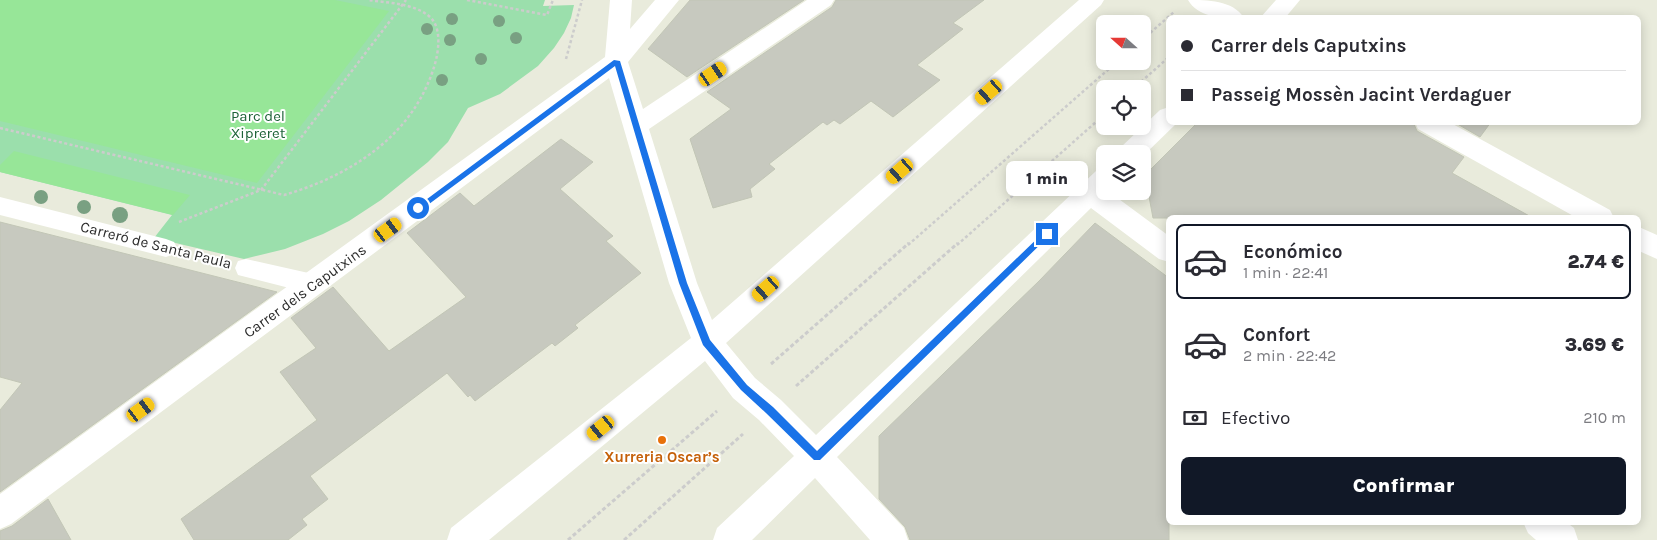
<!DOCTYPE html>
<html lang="es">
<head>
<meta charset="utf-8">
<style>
  :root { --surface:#fff; --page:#f2f2f3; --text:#2b2b33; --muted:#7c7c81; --line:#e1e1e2; --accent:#111827 }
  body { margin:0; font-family:Karla,sans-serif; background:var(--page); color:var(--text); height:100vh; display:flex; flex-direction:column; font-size:19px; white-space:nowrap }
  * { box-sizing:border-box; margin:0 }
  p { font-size:16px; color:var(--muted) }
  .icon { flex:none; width:28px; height:28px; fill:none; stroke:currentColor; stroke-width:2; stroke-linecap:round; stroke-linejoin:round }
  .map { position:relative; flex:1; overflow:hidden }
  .side { position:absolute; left:1166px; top:215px; width:475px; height:310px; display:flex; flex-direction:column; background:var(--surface); border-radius:8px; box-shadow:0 2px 12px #0003 }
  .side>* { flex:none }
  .hud { position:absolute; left:1166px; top:15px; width:475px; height:110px; border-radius:8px; box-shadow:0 2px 12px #0003; display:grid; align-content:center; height:110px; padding:0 15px; background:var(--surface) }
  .needle { width:32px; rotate:291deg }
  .controls { position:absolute; left:1096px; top:15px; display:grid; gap:10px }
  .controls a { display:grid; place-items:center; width:55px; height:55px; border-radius:8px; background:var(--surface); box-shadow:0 2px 12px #0003; font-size:25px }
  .end { position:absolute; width:22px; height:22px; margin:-11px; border:6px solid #1a73e8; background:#fff; box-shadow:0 0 0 2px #fff }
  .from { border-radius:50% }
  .bubble { position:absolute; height:35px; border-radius:8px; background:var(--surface); box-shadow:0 2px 12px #0003; font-size:16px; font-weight:800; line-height:35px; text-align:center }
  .car { position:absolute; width:15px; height:30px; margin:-15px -8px; border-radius:6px; box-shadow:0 0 4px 1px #0007; background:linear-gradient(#f5c518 24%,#345 0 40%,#f5c518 0 76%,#345 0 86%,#f5c518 0) }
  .hud b { display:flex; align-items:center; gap:18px; height:48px; font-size:19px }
  .hud b+b { border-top:1px solid var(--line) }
  .hud i { width:12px; height:12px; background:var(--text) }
  ul { padding:9px 0 0; list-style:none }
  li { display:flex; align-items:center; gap:15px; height:75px; margin:0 10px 8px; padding:0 5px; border:2px solid transparent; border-radius:8px }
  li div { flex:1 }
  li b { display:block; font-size:19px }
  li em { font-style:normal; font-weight:800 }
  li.current { border-color:var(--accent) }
  li>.icon { width:45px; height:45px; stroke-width:1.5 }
  .pay { display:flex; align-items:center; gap:12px; height:55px; padding:0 15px; font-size:19px }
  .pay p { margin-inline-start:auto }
  .primary-button { display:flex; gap:10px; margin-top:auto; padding:10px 15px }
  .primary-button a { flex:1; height:58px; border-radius:8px; background:var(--accent); color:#fff; font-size:20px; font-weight:800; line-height:58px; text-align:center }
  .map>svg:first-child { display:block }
  .green { fill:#9bdfac }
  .pitch { fill:#97e698 }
  .building { fill:#c7c9bf; stroke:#c2c6b6 }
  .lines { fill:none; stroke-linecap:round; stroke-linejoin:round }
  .path-far1 { stroke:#ccc; stroke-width:2.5; stroke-dasharray:3 2.5; stroke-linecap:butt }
  .path { stroke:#ccc; stroke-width:3; stroke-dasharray:4 2.5; stroke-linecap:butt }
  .pedestrian { fill:#fff; fill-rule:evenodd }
  .minor { fill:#fff; fill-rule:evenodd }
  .tree { fill:#79a082 }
  .route { fill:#1a73e8 }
  .food-dot { fill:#e8710a; stroke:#fff; stroke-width:2 }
  .labels { text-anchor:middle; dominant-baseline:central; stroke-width:4; stroke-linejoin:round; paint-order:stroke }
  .park-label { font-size:15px; fill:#1e6338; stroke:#fff }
  .street-label { font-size:15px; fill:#2a2a2a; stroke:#fff }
  .food-label { font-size:15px; font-weight:bold; fill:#c56008; stroke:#fff }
</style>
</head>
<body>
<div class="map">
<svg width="1657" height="540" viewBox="0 0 1657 540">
  <rect width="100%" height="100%" fill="#e9ebdc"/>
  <!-- green -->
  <polygon class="green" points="0,0 545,0 543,6 574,5 571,18 564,33 554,48 538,66 500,94 468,108 448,142 428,162 381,200 349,221 323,234 285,249 244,259 154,238 172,215 0,172"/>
  <!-- pitch -->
  <g class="pitch">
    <polygon points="0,0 335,0 389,11 257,183 0,121"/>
    <polygon points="14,151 190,195 173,215 0,172 0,165"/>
  </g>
  <!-- building -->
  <g class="building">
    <polygon points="690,0 804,0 687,77 648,49"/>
    <polygon points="836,0 984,0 953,23 963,29 917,65 940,80 893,117 871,101 840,124 834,120 827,125 823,122 769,164 775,169 750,189 752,197 713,208 690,139 731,109 707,92 832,7"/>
    <polygon points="1198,122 1413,122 1417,131 1464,157 1452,173 1533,218 1153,218 1145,175"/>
    <polygon points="1454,122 1491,122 1480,137"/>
    <polygon points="561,139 593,162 560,189 613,236 606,241 641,273 575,325 578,328 555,346 552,343 475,401 470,395 468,397 447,373 310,476 328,499 302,519 307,525 288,540 194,540 181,519 317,420 280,372 316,348 291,318 333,287 389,351 466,297 407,233 460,193 474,206"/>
    <polygon points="0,222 277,292 0,492 0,410 22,383 0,377"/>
    <polygon points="1095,223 1169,278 1169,540 910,540 905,527 879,499 879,436 1039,281"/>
    <polygon points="48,499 71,540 0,540 0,531 12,526"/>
  </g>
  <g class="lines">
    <!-- path-far1 -->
    <g class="path-far1">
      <polyline points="467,0 547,15 553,0"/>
      <polyline points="1142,40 1174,12"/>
      <polyline points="566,59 582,0"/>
      <polyline points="1133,89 1169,57"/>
      <path d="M0,128L284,195C353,175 417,133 436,60C439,47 441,27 430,17C414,3 388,3 368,0"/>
      <polyline points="179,222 261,190 406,0"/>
      <polyline points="908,245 1118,61"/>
      <polyline points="957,245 1105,114"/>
    </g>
    <!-- path -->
    <g class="path">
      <polyline points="195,255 216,260"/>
      <polyline points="771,364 909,243"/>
      <polyline points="796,386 958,243"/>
      <polyline points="568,540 717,411"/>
      <polyline points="624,540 743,434"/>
    </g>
    <!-- pedestrian -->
    <g class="pedestrian">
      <polygon points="0,197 166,239 174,242 177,248 174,254 166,257 0,215"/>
      <polygon points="246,259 313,274 321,277 324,284 321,291 313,294 238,275 235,268 238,261"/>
    </g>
    <!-- minor -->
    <g class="minor">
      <polygon points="610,0 632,0 630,29 655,0 679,0 628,62 643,109 807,0 834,0 831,5 649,129 697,283 712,320 1079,0 1104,0 1101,5 726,343 755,378 781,400 816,435 1096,171 1105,168 1105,191 1108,191 1169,236 1169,262 1159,259 1091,208 837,457 904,528 908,540 870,540 815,478 752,540 713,540 717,528 794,456 759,420 733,398 705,361 489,540 447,540 451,528 691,338 669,283 609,78 11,524 0,529 0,494 605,57"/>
      <path d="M1188,0C1207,0 1233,0 1244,18C1225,18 1199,19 1188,0Z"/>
      <polygon points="1276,0 1300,0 1285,18 1260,18"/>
      <polygon points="1169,107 1169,122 1178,122 1142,157 1142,154 1118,154 1121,147 1160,110"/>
      <polygon points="1415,122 1449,122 1610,210 1614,218 1577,218 1418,129"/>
      <polygon points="1639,227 1657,235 1657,259 1639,251"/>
      <polygon points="1523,522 1566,522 1574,528 1578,540 1536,540 1528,533"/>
    </g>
  </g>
  <!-- trees -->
  <g class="tree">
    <circle cx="452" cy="19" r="6"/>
    <circle cx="499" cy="21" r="6"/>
    <circle cx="427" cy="29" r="6"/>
    <circle cx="516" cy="38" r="6"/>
    <circle cx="450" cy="40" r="6"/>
    <circle cx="481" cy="59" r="6"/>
    <circle cx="442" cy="80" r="6"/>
    <circle cx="41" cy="197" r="7"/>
    <circle cx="84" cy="207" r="7"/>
    <circle cx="120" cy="215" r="8"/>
  </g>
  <!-- route -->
  <polygon class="route" points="614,60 620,61 687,283 710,340 747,385 773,407 817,451 1044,232 1050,232 1051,234 820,460 814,460 766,413 741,390 703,345 679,283 615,66 421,210 416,210 415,208"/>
  <!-- markers -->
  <circle class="food-dot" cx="662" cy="440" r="5"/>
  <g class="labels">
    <!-- park labels -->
    <g class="park-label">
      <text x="258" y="116">Parc del<tspan x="258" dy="17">Xipreret</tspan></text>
    </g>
    <!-- street labels -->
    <g class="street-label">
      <text transform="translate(156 245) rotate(14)">Carreró de Santa Paula</text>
      <text transform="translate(305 291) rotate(-36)">Carrer dels Caputxins</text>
    </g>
    <!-- food labels -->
    <g class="food-label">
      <text x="662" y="457">Xurreria Oscar’s</text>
    </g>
  </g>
</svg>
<div class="controls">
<a><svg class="needle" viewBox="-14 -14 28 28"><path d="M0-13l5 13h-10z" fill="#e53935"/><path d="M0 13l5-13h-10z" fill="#7c7c81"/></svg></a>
<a><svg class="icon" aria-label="locate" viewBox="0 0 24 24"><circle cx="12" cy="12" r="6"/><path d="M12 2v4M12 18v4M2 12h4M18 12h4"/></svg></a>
<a><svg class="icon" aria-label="layers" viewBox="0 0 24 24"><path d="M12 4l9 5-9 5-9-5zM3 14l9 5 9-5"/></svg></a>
</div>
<i class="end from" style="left:418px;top:208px"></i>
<i class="end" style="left:1047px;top:234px"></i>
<div class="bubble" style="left:1006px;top:161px;width:82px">1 min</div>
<i class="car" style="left:713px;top:74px;rotate:56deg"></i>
<i class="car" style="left:989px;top:92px;rotate:229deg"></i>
<i class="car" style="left:900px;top:171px;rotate:229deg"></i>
<i class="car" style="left:388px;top:230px;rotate:54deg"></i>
<i class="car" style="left:766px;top:289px;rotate:229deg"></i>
<i class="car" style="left:141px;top:410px;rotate:54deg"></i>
<i class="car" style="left:601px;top:428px;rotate:231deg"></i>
<div class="hud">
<b><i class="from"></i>Carrer dels Caputxins</b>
<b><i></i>Passeig Mossèn Jacint Verdaguer</b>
</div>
<section class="side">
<ul>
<li class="current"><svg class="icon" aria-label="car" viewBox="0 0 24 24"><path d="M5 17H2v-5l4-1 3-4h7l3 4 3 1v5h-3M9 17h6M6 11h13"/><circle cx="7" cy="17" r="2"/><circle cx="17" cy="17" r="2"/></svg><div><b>Económico</b><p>1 min · 22:41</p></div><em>2.74 €</em></li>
<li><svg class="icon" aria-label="car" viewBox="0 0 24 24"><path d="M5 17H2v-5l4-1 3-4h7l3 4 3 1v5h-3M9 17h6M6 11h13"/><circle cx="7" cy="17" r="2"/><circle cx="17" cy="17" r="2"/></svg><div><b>Confort</b><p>2 min · 22:42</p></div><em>3.69 €</em></li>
</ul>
<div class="pay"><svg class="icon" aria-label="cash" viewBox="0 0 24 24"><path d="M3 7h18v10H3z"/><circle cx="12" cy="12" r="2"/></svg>Efectivo<p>210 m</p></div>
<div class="primary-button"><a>Confirmar</a></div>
</section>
</div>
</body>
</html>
